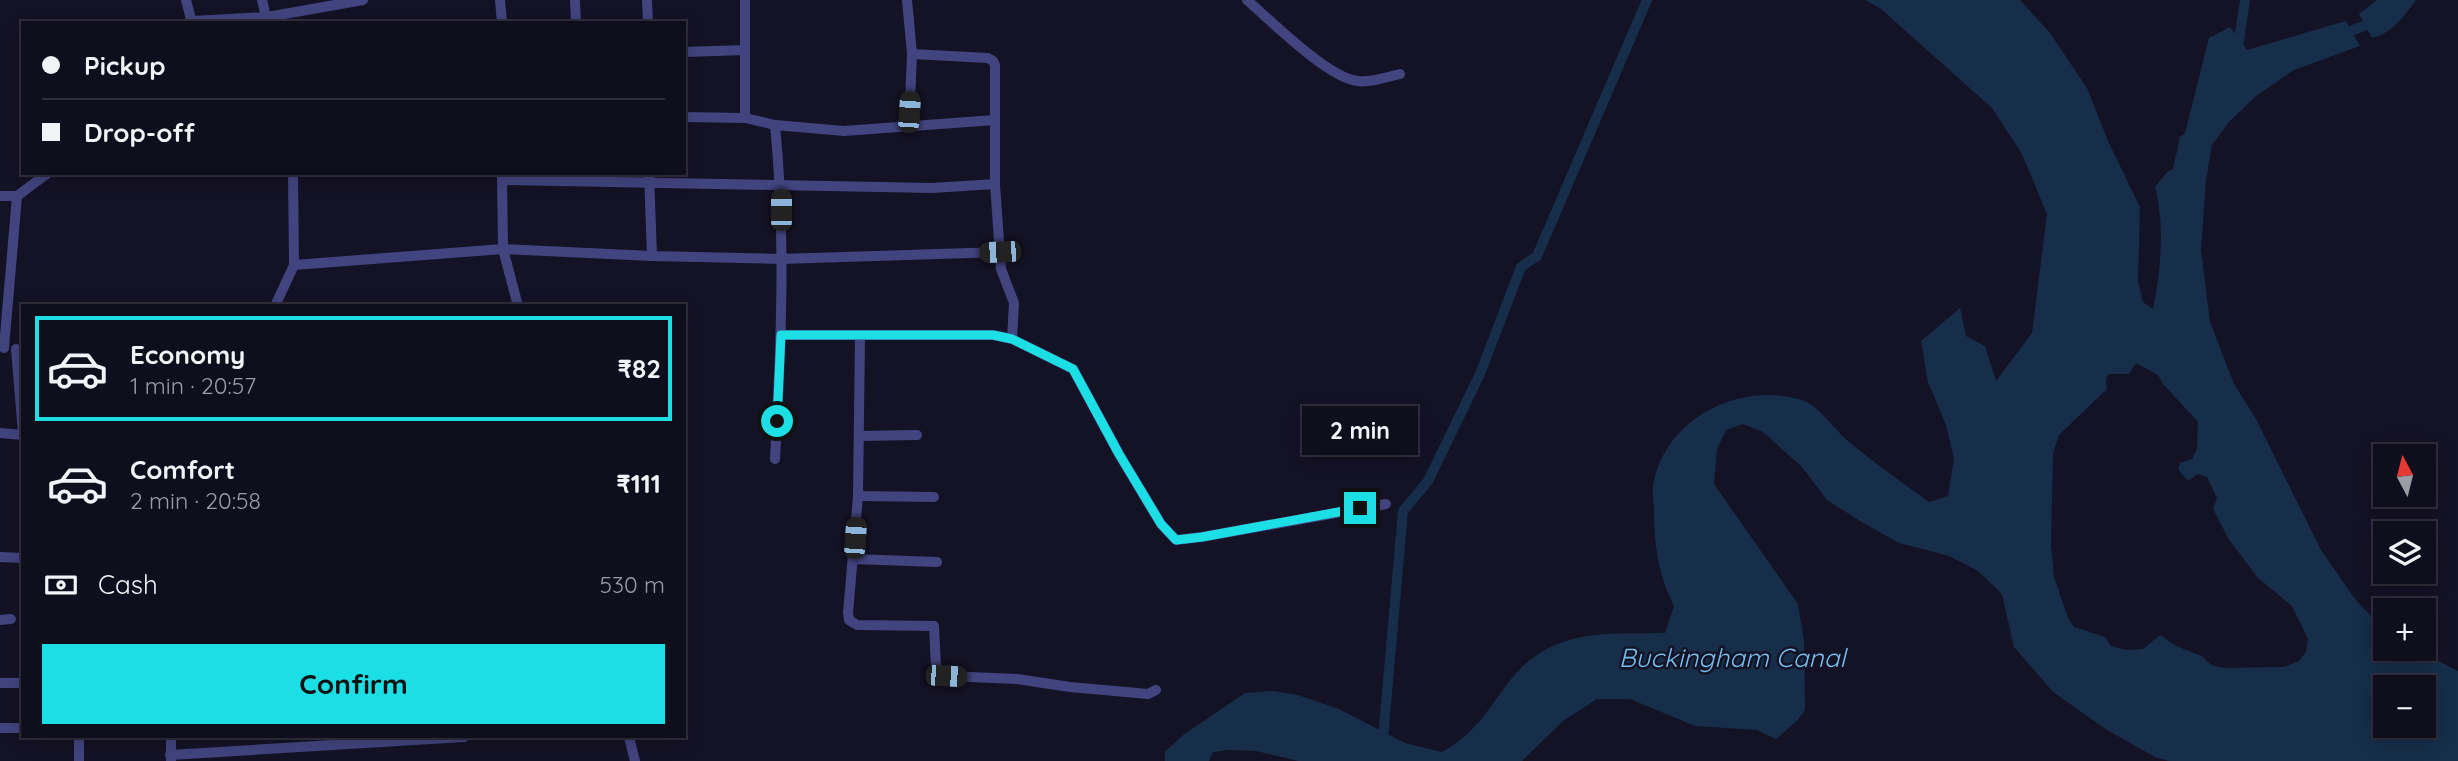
<!DOCTYPE html>
<html lang="en">
<head>
<meta charset="utf-8">
<style>
  :root { --surface:#0f0e1c; --page:#1d1c29; --text:#f1f3f6; --muted:#9b9ca3; --line:#2f2e3b; --accent:#1cdee5 }
  body { margin:0; font-family:Quicksand,sans-serif; background:var(--page); color:var(--text); height:100vh; display:flex; flex-direction:column; font-size:26px; white-space:nowrap }
  * { box-sizing:border-box; margin:0 }
  p { font-size:23px; color:var(--muted) }
  .icon { flex:none; width:38px; height:38px; fill:none; stroke:currentColor; stroke-width:2; stroke-linecap:round; stroke-linejoin:round }
  .map { position:relative; flex:1; overflow:hidden }
  .side { position:absolute; left:21px; top:304px; width:665px; height:434px; display:flex; flex-direction:column; background:var(--surface); border-radius:0px; box-shadow:0 4px 18px #0003,0 0 0 2px var(--line) }
  .side>* { flex:none }
  .top-card { position:absolute; left:21px; top:21px; width:665px; height:154px; border-radius:0px; box-shadow:0 4px 18px #0003,0 0 0 2px var(--line); display:grid; align-content:center; height:154px; padding:0 21px; background:var(--surface) }
  .needle { width:46px; rotate:353deg }
  .buttons { position:absolute; left:2373px; top:444px; display:grid; gap:14px }
  .buttons a { display:grid; place-items:center; width:63px; height:63px; border-radius:0px; background:var(--surface); box-shadow:0 4px 18px #0003,0 0 0 2px var(--line); font-size:35px }
  .end { position:absolute; width:32px; height:32px; margin:-16px; border:9px solid #1cdee5; background:#111; box-shadow:0 0 0 4px #111 }
  .from { border-radius:50% }
  .bubble { position:absolute; height:49px; border-radius:0px; background:var(--surface); box-shadow:0 4px 18px #0003,0 0 0 2px var(--line); font-size:23px; font-weight:700; line-height:49px; text-align:center }
  .car { position:absolute; width:21px; height:42px; margin:-21px -10px; border-radius:9px; box-shadow:0 0 5px 2px #0007; background:linear-gradient(#222 24%,#8ab4d8 0 40%,#222 0 76%,#8ab4d8 0 86%,#222 0) }
  .top-card b { display:flex; align-items:center; gap:24px; height:66px; font-size:26px }
  .top-card b+b { border-top:2px solid var(--line) }
  .top-card i { width:18px; height:18px; background:var(--text) }
  ul { padding:12px 0 0; list-style:none }
  li { display:flex; align-items:center; gap:21px; height:105px; margin:0 14px 10px; padding:0 7px; border:4px solid transparent; border-radius:0px }
  li div { flex:1 }
  li b { display:block; font-size:26px }
  li em { font-style:normal; font-weight:700 }
  li.on { border-color:var(--accent) }
  li>.icon { width:63px; height:63px; stroke-width:1.5 }
  .pay { display:flex; align-items:center; gap:18px; height:77px; padding:0 21px; font-size:26px }
  .pay p { margin-inline-start:auto }
  .action { display:flex; gap:14px; margin-top:auto; padding:14px 21px }
  .action a { flex:1; height:80px; border-radius:0px; background:var(--accent); color:#111; font-size:28px; font-weight:700; line-height:80px; text-align:center }
  .map>svg:first-child { display:block }
  .water { fill:#162e4a; fill-rule:evenodd }
  .lines { fill:none; stroke-linecap:round; stroke-linejoin:round }
  .canal { stroke:#162e4a; stroke-width:10 }
  .minor { stroke:#42447f; stroke-width:10 }
  .route { stroke:#1cdee5; stroke-width:9 }
  .labels { text-anchor:middle; dominant-baseline:central; stroke-width:5; stroke-linejoin:round; paint-order:stroke }
  .water-label { font-size:26px; font-style:italic; fill:#74beef; stroke:#141225 }
</style>
</head>
<body>
<div class="map">
<svg width="2458" height="761" viewBox="0 0 2458 761">
  <rect width="100%" height="100%" fill="#141225"/>
  <!-- water -->
  <g class="water">
    <path d="M1865,0H2020L2050,33L2087,88L2108,141L2140,207L2138,282L2143,302L2153,309C2161,271 2165,225 2155,187L2167,172L2173,169L2180,137L2185,133L2209,38L2230,27L2247,50L2346,21L2360,46L2294,70L2256,96L2229,122L2212,145L2206,180L2201,250L2210,322L2234,384L2256,419L2321,550L2355,599L2378,624L2385,628V649H2423L2436,660L2458,671V761H2169L2155,757L2107,730L2053,692L2014,647L2002,594L1978,571L1949,556L1899,543L1860,521L1827,500L1802,467L1763,432L1743,424L1726,430L1717,449L1714,484L1798,604L1804,641L1805,710L1797,721L1776,739L1757,730L1695,726L1630,699H1597L1563,721L1522,761H1298L1256,751L1228,750L1213,752L1209,761H1165V752L1183,735L1245,693L1273,691L1298,695L1339,709L1405,743L1442,752C1485,728 1491,699 1522,667C1562,628 1614,634 1665,633L1674,606C1658,573 1654,545 1654,508C1653,500 1652,489 1654,481C1668,416 1743,380 1805,401C1818,406 1836,431 1848,441C1874,463 1902,482 1929,502L1948,496L1954,459L1946,425L1928,382L1921,341L1960,308L1966,336L1985,346L1996,381L2032,333L2047,214L2022,154L1992,108L1881,9ZM2136,363L2158,375L2163,384L2198,422L2197,449L2192,459L2180,463L2178,469L2188,481L2198,474L2207,477L2217,498L2213,509L2228,538L2257,577L2292,606L2308,639L2306,652L2299,661L2283,667L2224,668L2211,665L2202,656L2176,646L2160,635L2143,649L2126,650L2111,646L2105,637L2074,627L2068,618L2054,577L2051,545L2053,454L2059,435L2107,389L2106,380L2108,374H2129ZM2385,688H2424V726H2385Z"/>
    <path d="M2377,0H2416C2405,15 2392,34 2372,38L2359,14Z"/>
  </g>
  <g class="lines">
    <!-- canal -->
    <g class="canal">
      <polyline points="2340,35 2380,20 2394,0"/>
      <polyline points="2237,53 2245,0"/>
      <polyline points="1381,761 1403,511 1428,481 1480,374 1521,267 1537,256 1647,0"/>
    </g>
    <!-- minor -->
    <g class="minor">
      <polyline points="186,0 192,23"/>
      <polyline points="262,0 267,21"/>
      <polyline points="500,0 502,23"/>
      <polyline points="575,0 576,23"/>
      <polyline points="647,0 648,23"/>
      <path d="M1247,0C1271,21 1327,77 1357,81C1370,83 1387,77 1400,74"/>
      <polyline points="192,21 267,17 363,0"/>
      <polyline points="684,52 745,50"/>
      <polyline points="684,117 745,118 745,0"/>
      <polyline points="745,118 775,125 844,131 995,120"/>
      <polyline points="909,125 912,54"/>
      <polyline points="649,173 652,256"/>
      <polyline points="502,176 503,249 518,306"/>
      <polyline points="502,180 932,188 995,184 995,65 993,61 988,58 912,54 907,0"/>
      <polyline points="995,184 1001,269 1014,303 1012,339"/>
      <polyline points="0,196 17,196 48,173"/>
      <polyline points="294,265 503,249 652,256 781,259 1000,252"/>
      <polyline points="275,306 294,265 293,173"/>
      <polyline points="781,335 993,335 1012,339 1073,369 1119,454 1161,524 1176,540 1202,537 1386,504"/>
      <polyline points="860,336 858,496 848,613 849,620 857,625 934,626 936,668 938,672 946,676 1017,679 1070,687 1148,694 1156,690"/>
      <polyline points="4,348 17,196"/>
      <polyline points="16,349 23,433"/>
      <polyline points="0,433 23,435"/>
      <polyline points="860,436 917,435"/>
      <path d="M775,459C781,347 786,236 775,125"/>
      <polyline points="858,496 934,497"/>
      <polyline points="0,557 23,558"/>
      <polyline points="853,559 937,562"/>
      <polyline points="0,620 11,619"/>
      <polyline points="0,683 23,683"/>
      <polyline points="0,728 23,728"/>
      <polyline points="171,737 171,761"/>
      <polyline points="629,737 635,761"/>
      <polyline points="170,755 464,737"/>
      <polyline points="79,761 79,737"/>
    </g>
  </g>
  <g class="lines">
    <!-- route -->
    <polyline class="route" points="777,421 781,335 993,335 1012,339 1073,369 1119,454 1161,524 1176,540 1202,537 1360,508"/>
  </g>
  <g class="labels">
    <!-- water labels -->
    <g class="water-label">
      <text x="1732" y="657">Buckingham Canal</text>
    </g>
  </g>
</svg>
<div class="buttons">
<a><svg class="needle" viewBox="-14 -14 28 28"><path d="M0-13l5 13h-10z" fill="#e53935"/><path d="M0 13l5-13h-10z" fill="#9b9ca3"/></svg></a>
<a><svg class="icon" aria-label="layers" viewBox="0 0 24 24"><path d="M12 4l9 5-9 5-9-5zM3 14l9 5 9-5"/></svg></a>
<a>+</a>
<a>−</a>
</div>
<i class="end from" style="left:777px;top:421px"></i>
<i class="end" style="left:1360px;top:508px"></i>
<div class="bubble" style="left:1302px;top:406px;width:116px">2 min</div>
<i class="car" style="left:909px;top:112px;rotate:4deg"></i>
<i class="car" style="left:781px;top:210px;rotate:0deg"></i>
<i class="car" style="left:1000px;top:252px;rotate:268deg"></i>
<i class="car" style="left:855px;top:538px;rotate:4deg"></i>
<i class="car" style="left:946px;top:676px;rotate:93deg"></i>
<div class="top-card">
<b><i class="from"></i>Pickup</b>
<b><i></i>Drop-off</b>
</div>
<section class="side">
<ul>
<li class="on"><svg class="icon" aria-label="car" viewBox="0 0 24 24"><path d="M5 17H2v-5l4-1 3-4h7l3 4 3 1v5h-3M9 17h6M6 11h13"/><circle cx="7" cy="17" r="2"/><circle cx="17" cy="17" r="2"/></svg><div><b>Economy</b><p>1 min · 20:57</p></div><em>₹82</em></li>
<li><svg class="icon" aria-label="car" viewBox="0 0 24 24"><path d="M5 17H2v-5l4-1 3-4h7l3 4 3 1v5h-3M9 17h6M6 11h13"/><circle cx="7" cy="17" r="2"/><circle cx="17" cy="17" r="2"/></svg><div><b>Comfort</b><p>2 min · 20:58</p></div><em>₹111</em></li>
</ul>
<div class="pay"><svg class="icon" aria-label="cash" viewBox="0 0 24 24"><path d="M3 7h18v10H3z"/><circle cx="12" cy="12" r="2"/></svg>Cash<p>530 m</p></div>
<div class="action"><a>Confirm</a></div>
</section>
</div>
</body>
</html>
